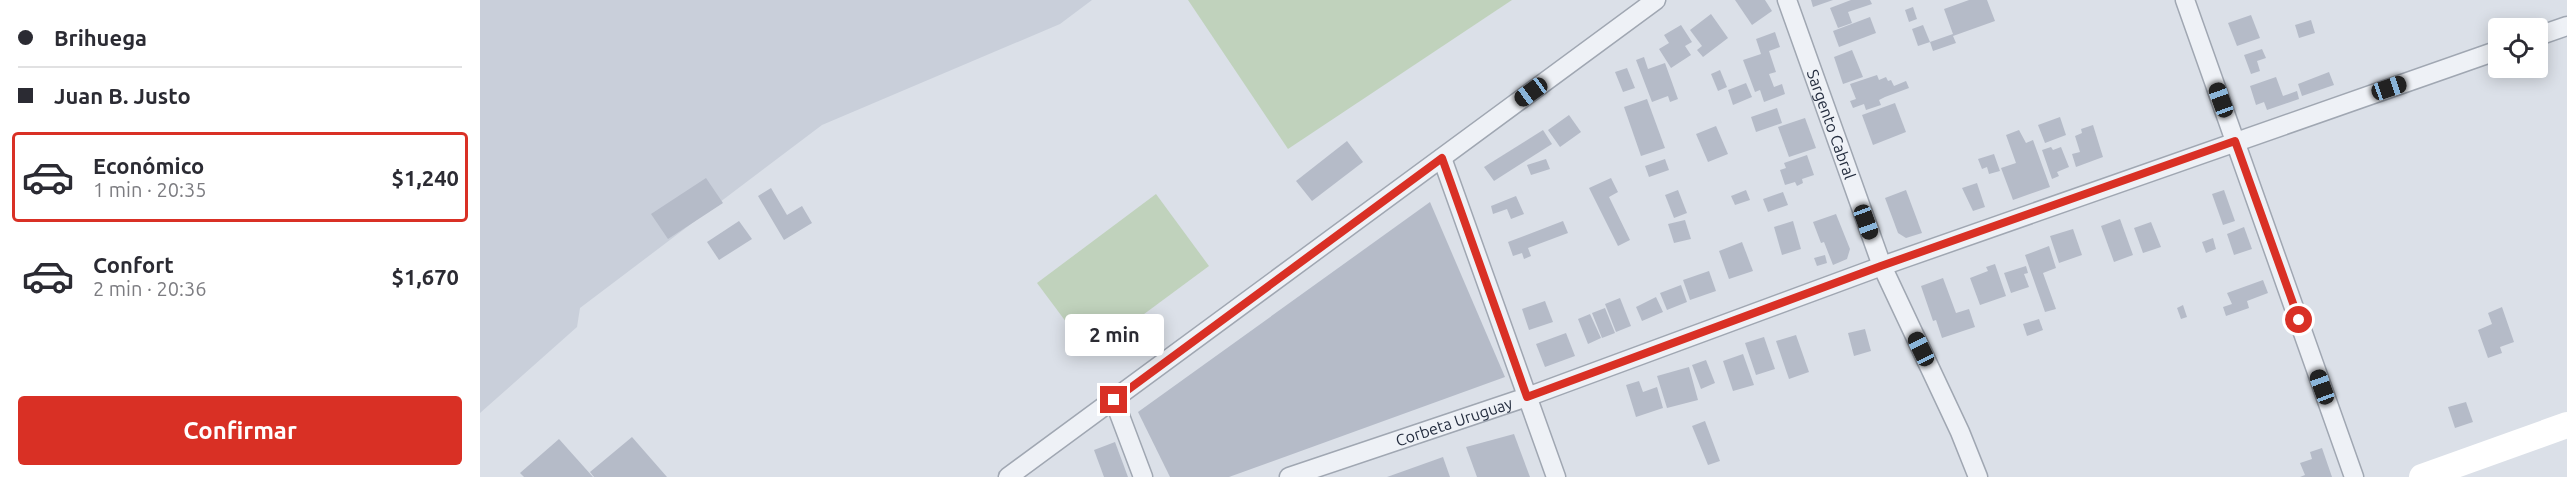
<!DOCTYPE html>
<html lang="es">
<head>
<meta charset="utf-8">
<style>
  :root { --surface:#fff; --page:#f7f7f7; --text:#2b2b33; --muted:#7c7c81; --line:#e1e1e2; --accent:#d93025 }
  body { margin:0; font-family:Ubuntu,sans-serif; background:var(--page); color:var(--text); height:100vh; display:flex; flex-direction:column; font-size:22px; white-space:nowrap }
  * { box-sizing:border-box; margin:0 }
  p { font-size:20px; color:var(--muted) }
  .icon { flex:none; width:33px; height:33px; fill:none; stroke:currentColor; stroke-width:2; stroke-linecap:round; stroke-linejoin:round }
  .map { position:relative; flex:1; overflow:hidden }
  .panel { display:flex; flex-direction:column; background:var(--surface); width:480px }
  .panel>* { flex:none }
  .hud { display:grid; align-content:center; height:132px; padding:0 18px; background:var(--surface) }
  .controls { position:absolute; left:2008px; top:18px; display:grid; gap:12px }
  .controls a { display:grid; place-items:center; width:60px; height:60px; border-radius:6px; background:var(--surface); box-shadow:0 3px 15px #0003; font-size:30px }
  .end { position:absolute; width:27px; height:27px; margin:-14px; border:8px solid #d93025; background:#fff; box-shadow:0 0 0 3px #fff }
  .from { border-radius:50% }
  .bubble { position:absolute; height:42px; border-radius:6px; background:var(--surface); box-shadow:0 3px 15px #0003; font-size:20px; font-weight:700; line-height:42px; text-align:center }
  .car { position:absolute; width:18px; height:36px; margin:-18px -9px; border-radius:8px; box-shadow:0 0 4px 2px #0007; background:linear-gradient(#222 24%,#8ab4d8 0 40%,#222 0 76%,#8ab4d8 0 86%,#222 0) }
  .hud b { display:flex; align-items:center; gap:21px; height:57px; font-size:22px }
  .hud b+b { border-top:2px solid var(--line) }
  .hud i { width:15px; height:15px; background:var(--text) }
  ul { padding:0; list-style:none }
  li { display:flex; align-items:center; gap:18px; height:90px; margin:0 12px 9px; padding:0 6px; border:3px solid transparent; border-radius:6px }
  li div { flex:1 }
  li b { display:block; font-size:22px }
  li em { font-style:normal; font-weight:700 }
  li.selected { border-color:var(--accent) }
  li>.icon { width:54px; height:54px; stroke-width:1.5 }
  .cta { display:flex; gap:12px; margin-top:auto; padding:12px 18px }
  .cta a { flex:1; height:69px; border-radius:6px; background:var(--accent); color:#fff; font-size:24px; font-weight:700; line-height:69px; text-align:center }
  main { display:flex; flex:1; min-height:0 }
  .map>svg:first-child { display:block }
  .built { fill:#c9cfda }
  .green { fill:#c0d2bc }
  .building { fill:#b5bbc8 }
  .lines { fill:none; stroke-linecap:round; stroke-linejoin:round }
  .street-casing { stroke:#a0a7b2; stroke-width:21 }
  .street { stroke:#eef1f6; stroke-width:18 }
  .secondary { stroke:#fff; stroke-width:26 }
  .route { stroke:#d93025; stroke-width:8 }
  .labels { text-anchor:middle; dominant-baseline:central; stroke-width:5; stroke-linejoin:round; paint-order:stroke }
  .street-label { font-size:16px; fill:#242d3f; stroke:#ebeff5 }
</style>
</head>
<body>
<main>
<section class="panel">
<div class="hud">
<b><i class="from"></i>Brihuega</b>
<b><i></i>Juan B. Justo</b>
</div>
<ul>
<li class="selected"><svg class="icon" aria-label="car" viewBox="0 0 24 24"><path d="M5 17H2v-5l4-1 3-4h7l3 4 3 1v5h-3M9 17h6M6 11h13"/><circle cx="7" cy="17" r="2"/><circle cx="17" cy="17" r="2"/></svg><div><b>Económico</b><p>1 min · 20:35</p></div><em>$1,240</em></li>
<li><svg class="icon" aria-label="car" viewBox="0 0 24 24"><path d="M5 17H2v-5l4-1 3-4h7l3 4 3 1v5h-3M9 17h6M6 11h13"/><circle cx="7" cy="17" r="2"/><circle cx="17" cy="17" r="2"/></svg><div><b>Confort</b><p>2 min · 20:36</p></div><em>$1,670</em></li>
</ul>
<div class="cta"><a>Confirmar</a></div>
</section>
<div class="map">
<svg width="2087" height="477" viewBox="0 0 2087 477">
  <rect width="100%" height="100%" fill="#dbe0e8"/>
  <!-- built -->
  <polygon class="built" points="0,0 612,0 580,24 342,125 100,308 97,327 0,413"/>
  <!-- green -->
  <g class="green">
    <polygon points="708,0 1032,0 808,149"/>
    <polygon points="676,194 729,266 610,354 557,283"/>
  </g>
  <!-- building -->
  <g class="building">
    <polygon points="1255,0 1285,0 1292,11 1272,25"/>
    <polygon points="1331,0 1353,0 1333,7"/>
    <polygon points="1371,0 1390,0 1392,4 1368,12 1372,23 1358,28 1350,8"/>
    <polygon points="1489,0 1507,0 1515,21 1473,36 1476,43 1453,51 1450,42 1473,34 1464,9"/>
    <polygon points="1433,7 1437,19 1429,22 1425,10"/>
    <polygon points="1231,14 1248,38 1223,57 1217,50 1222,46 1210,30"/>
    <polygon points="1771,15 1780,38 1757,46 1748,23"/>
    <polygon points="1390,17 1396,33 1359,47 1353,31"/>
    <polygon points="1831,20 1835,33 1819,38 1815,25"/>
    <polygon points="1201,25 1212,42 1205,46 1211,55 1191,68 1179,49 1189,43 1184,35"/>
    <polygon points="1443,25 1450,42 1438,46 1432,29"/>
    <polygon points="1295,32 1300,47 1289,51 1296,72 1289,74 1294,87 1302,84 1305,94 1284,102 1280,90 1275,92 1263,60 1281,54 1276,39"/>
    <polygon points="1782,49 1786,58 1777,61 1780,71 1771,74 1764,55"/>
    <polygon points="1372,50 1383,77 1363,84 1354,57"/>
    <polygon points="1164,57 1168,69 1185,63 1198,99 1190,102 1188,96 1172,102 1156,60"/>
    <polygon points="1147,68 1155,88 1143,92 1135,72"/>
    <polygon points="1240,70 1247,87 1238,91 1231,74"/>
    <polygon points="1849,72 1854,85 1822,96 1818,84"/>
    <polygon points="1397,75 1399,80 1406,77 1408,81 1411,80 1414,86 1426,81 1429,88 1405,97 1399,100 1401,105 1386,110 1384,104 1373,108 1370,101 1376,99 1370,84"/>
    <polygon points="1796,77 1803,96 1817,91 1819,99 1787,110 1784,102 1776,105 1770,86"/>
    <polygon points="1266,83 1272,97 1253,105 1248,90"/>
    <polygon points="1167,99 1185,148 1161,156 1144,107"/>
    <polygon points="1415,103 1426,132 1393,145 1382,115"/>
    <polygon points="1297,108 1302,123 1276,132 1271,117"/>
    <polygon points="1089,115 1101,132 1080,147 1068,130"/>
    <polygon points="1580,117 1586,135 1565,143 1558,125"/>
    <polygon points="1325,118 1336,148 1309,157 1298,127"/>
    <polygon points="1613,125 1623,157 1596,167 1592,154 1600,152 1595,136 1602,133 1601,129"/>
    <polygon points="1236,126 1248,154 1228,162 1216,134"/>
    <polygon points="1063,130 1072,144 1014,181 1004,167"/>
    <polygon points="1539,130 1546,143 1553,140 1570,187 1533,200 1521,168 1536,163 1526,135"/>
    <polygon points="867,141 883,162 832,201 816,181"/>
    <polygon points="1571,147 1573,150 1581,147 1589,167 1577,172 1579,176 1572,179 1562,150"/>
    <polygon points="1514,154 1520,171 1509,174 1507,167 1502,169 1498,159"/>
    <polygon points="1327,155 1334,175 1322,179 1323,183 1317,186 1315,182 1305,185 1300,170 1306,168 1304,163"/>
    <polygon points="1066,159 1070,169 1051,175 1047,165"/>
    <polygon points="1185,159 1189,170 1169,177 1165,166"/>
    <polygon points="226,178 243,203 188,239 171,214"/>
    <polygon points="1131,178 1138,192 1129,197 1150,240 1138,246 1109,188"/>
    <polygon points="1497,183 1505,207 1493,211 1482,188"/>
    <polygon points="291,188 307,215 322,206 332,223 304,240 278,196"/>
    <polygon points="1198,190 1207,213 1194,218 1185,195"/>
    <polygon points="1266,190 1270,200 1255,205 1251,196"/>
    <polygon points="1426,190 1442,233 1426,238 1418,233 1405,198"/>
    <polygon points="1744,190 1755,221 1743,225 1732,194"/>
    <polygon points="1303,192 1308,205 1288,212 1283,199"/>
    <polygon points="1036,196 1044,214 1031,219 1027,209 1013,214 1011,206"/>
    <polygon points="950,202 1025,377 749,477 690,477 658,412"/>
    <polygon points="1356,214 1370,249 1367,259 1353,265 1344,242 1341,243 1333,222"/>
    <polygon points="1640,219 1653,255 1634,262 1621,226"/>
    <polygon points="1205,220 1211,239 1194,243 1188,224"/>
    <polygon points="259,221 272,239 239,260 227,242"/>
    <polygon points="1083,221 1088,233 1048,248 1051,256 1044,259 1042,253 1033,256 1028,242"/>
    <polygon points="1313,221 1321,249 1302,255 1294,227"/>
    <polygon points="1671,222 1681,247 1663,253 1654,228"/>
    <polygon points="1764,227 1772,249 1754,255 1747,234"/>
    <polygon points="1593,229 1602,255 1579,263 1570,236"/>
    <polygon points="1733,238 1736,249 1726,253 1722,242"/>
    <polygon points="1262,242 1273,271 1249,279 1239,251"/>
    <polygon points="1569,246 1576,268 1563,273 1576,309 1565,312 1545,255"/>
    <polygon points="1345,255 1347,263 1337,266 1334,258"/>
    <polygon points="1515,264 1526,296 1500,305 1490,278 1508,271 1506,267"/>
    <polygon points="1546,266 1548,273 1544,274 1549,287 1531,293 1524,273"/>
    <polygon points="1229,271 1236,291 1210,300 1203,280"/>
    <polygon points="1463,278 1476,313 1489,309 1495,327 1462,338 1456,320 1453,321 1441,286"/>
    <polygon points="1783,280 1788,293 1767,301 1769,308 1746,316 1743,307 1752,304 1747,293"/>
    <polygon points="1201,285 1207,302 1187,310 1180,293"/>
    <polygon points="1176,297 1183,312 1162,321 1156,307"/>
    <polygon points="1140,298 1151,326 1136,332 1125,304"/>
    <polygon points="1065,301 1073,322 1049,330 1042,309"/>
    <polygon points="1703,305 1707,317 1701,319 1697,308"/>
    <polygon points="2022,307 2034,342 2020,347 2022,353 2008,358 1998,330 2012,324 2008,313"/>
    <polygon points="1125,308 1135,333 1122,338 1112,313"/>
    <polygon points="1110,314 1121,338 1108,344 1098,319"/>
    <polygon points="1559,319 1563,330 1547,336 1543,324"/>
    <polygon points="1385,329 1391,351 1374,356 1368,333"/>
    <polygon points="1086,333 1095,356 1065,367 1056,344"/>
    <polygon points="1316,335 1329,372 1309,379 1296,341"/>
    <polygon points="1284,337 1295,369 1276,375 1265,343"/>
    <polygon points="1263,354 1274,385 1253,391 1243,361"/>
    <polygon points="1226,360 1235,383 1221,389 1212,365"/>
    <polygon points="1209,367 1218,400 1187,408 1177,376"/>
    <polygon points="1159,381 1163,392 1177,387 1183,408 1156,417 1146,385"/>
    <polygon points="1986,402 1993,422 1975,428 1968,407"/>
    <polygon points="1225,421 1240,461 1228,465 1212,426"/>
    <polygon points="1034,434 1050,477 997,477 986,447"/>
    <polygon points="152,437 187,477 114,477 110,472"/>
    <polygon points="79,439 113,477 44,477 40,473"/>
    <polygon points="635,442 648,477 624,477 614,450"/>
    <polygon points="1842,448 1852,477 1820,477 1825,475 1820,463 1832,459 1830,452"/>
    <polygon points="963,457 970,477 907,477"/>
  </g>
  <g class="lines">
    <defs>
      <g id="street">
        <path id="s1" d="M1307,0L1402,266L1480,432L1498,477"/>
        <polyline points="1705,0 1874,477"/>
        <polyline points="2058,36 2087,26"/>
        <polyline points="962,158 1076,477"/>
        <polyline points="634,400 663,477"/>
        <polyline points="528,477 1176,0"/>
        <path id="s2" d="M809,477L1047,397L1402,266L2019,50"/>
      </g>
    </defs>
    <!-- street casing -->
    <use href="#street" class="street-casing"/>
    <!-- street -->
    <use href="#street" class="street"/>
    <!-- secondary -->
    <polyline class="secondary" points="1942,477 2087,425"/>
  </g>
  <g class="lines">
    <!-- route -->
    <polyline class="route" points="634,400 962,158 1047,397 1401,266 1755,141 1819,320"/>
  </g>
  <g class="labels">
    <!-- street labels -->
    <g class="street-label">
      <text stroke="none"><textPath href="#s1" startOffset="132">Sargento Cabral</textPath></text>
      <text stroke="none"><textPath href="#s2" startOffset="174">Corbeta Uruguay</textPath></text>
    </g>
  </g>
</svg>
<div class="controls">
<a><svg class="icon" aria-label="locate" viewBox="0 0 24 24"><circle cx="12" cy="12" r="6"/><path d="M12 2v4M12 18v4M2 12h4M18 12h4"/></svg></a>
</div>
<i class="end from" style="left:1819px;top:320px"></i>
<i class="end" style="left:634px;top:400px"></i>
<div class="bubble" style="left:585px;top:314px;width:99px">2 min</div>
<i class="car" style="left:1909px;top:88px;rotate:71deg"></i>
<i class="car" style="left:1051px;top:92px;rotate:234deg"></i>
<i class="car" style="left:1741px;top:100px;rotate:340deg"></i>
<i class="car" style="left:1386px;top:222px;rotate:160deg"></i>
<i class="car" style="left:1441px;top:349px;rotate:334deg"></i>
<i class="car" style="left:1842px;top:387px;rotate:340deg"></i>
</div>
</main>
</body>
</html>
